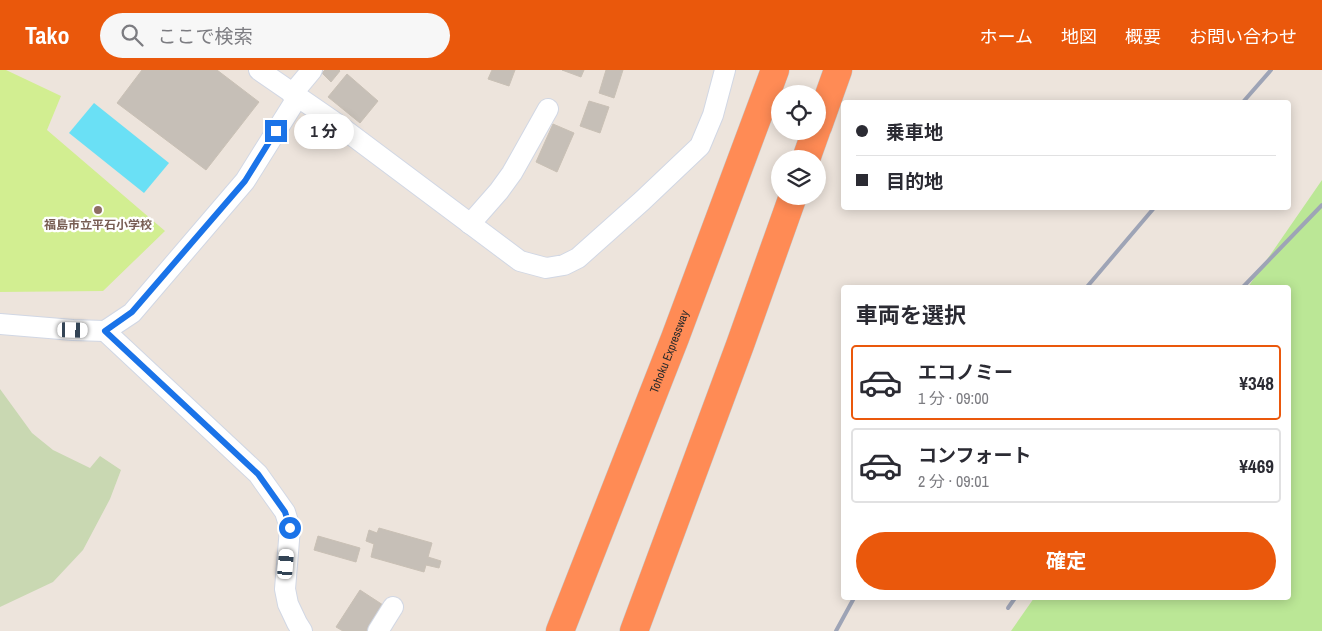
<!DOCTYPE html>
<html lang="ja">
<head>
<meta charset="utf-8">
<style>
  :root { --surface:#fff; --page:#f7f7f7; --text:#2b2b33; --muted:#7c7c81; --line:#e1e1e2; --accent:#ea580c }
  body { margin:0; font-family:"Archivo Narrow","Noto Sans JP",sans-serif; background:var(--page); color:var(--text); height:100vh; display:flex; flex-direction:column; font-size:19px; white-space:nowrap }
  * { box-sizing:border-box; margin:0 }
  p { font-size:16px; color:var(--muted) }
  .icon { flex:none; width:28px; height:28px; fill:none; stroke:currentColor; stroke-width:2; stroke-linecap:round; stroke-linejoin:round }
  .map { position:relative; flex:1; overflow:hidden }
  .sheet { position:absolute; left:841px; top:215px; width:450px; height:315px; display:flex; flex-direction:column; background:var(--surface); border-radius:5px; box-shadow:0 2px 12px #0003 }
  .sheet>* { flex:none }
  .top-card { position:absolute; left:841px; top:30px; width:450px; height:110px; border-radius:5px; box-shadow:0 2px 12px #0003; display:grid; align-content:center; height:110px; padding:0 15px; background:var(--surface) }
  .tools { position:absolute; left:771px; top:15px; display:grid; gap:10px }
  .tools a { display:grid; place-items:center; width:55px; height:55px; border-radius:50%; background:var(--surface); box-shadow:0 2px 12px #0003; font-size:25px }
  .end { position:absolute; width:22px; height:22px; margin:-11px; border:6px solid #1a73e8; background:#fff; box-shadow:0 0 0 2px #fff }
  .from { border-radius:50% }
  .bubble { position:absolute; height:35px; border-radius:18px; background:var(--surface); box-shadow:0 2px 12px #0003; font-size:16px; font-weight:700; line-height:35px; text-align:center }
  .car { position:absolute; width:15px; height:30px; margin:-15px -8px; border-radius:6px; box-shadow:0 0 4px 1px #0007; background:linear-gradient(#fff 24%,#345 0 40%,#fff 0 76%,#345 0 86%,#fff 0) }
  .top-card b { display:flex; align-items:center; gap:18px; height:48px; font-size:19px }
  .top-card b+b { border-top:1px solid var(--line) }
  .top-card i { width:12px; height:12px; background:var(--text) }
  ul { padding:0; list-style:none }
  li { display:flex; align-items:center; gap:15px; height:75px; margin:0 10px 8px; padding:0 5px; border:2px solid var(--line); border-radius:5px }
  li div { flex:1 }
  li b { display:block; font-size:19px }
  li em { font-style:normal; font-weight:700 }
  li.on { border-color:var(--accent) }
  li>.icon { width:45px; height:45px; stroke-width:1.5 }
  h2 { padding:0 15px; font-size:22px; line-height:60px }
  .action { display:flex; gap:10px; margin-top:auto; padding:10px 15px }
  .action a { flex:1; height:58px; border-radius:30px; background:var(--accent); color:#fff; font-size:20px; font-weight:700; line-height:58px; text-align:center }
  header { display:flex; align-items:center; gap:30px; box-sizing:border-box; height:70px; padding:0 25px; background:var(--accent); color:#fff }
  header strong { font-size:24px }
  nav { display:flex; gap:28px; margin-inline-start:auto; font-size:18px }
  .search { width:350px; height:45px; background:var(--page); display:flex; align-items:center; gap:12px; box-sizing:border-box; padding:0 18px; border-radius:28px; color:var(--muted); font-size:19px }
  .map>svg:first-child { display:block }
  .green { fill:#bbe796 }
  .cemetery { fill:#c9d8b2 }
  .pitch { fill:#d2ee91 }
  .water { fill:#6ae0f5 }
  .building { fill:#c6bfb7; stroke:#c9c0b5 }
  .lines { fill:none; stroke-linecap:round; stroke-linejoin:round }
  .street-casing { stroke:#d1d7e4; stroke-width:22 }
  .highway-casing { stroke:#c4c4c4; stroke-width:29 }
  .street { stroke:#fff; stroke-width:20 }
  .highway { stroke:#ff8b55; stroke-width:28 }
  .rail { stroke:#9ea4b6; stroke-width:4 }
  .route { stroke:#1a73e8; stroke-width:6 }
  .education-dot { fill:#8d6e63; stroke:#fff; stroke-width:2 }
  .labels { text-anchor:middle; dominant-baseline:central; stroke-width:4.5; stroke-linejoin:round; paint-order:stroke }
  .education-label { font-size:12px; font-weight:bold; fill:#785e54; stroke:#fff }
  .street-label { font-size:12px; fill:#2b2b2b; stroke:#fff }
</style>
</head>
<body>
<header>
<strong>Tako</strong>
<div class="search"><svg class="icon" aria-label="search" viewBox="0 0 24 24"><circle cx="10" cy="10" r="6"/><path d="M15 15l6 6"/></svg>ここで検索</div>
<nav><a>ホーム</a><a>地図</a><a>概要</a><a>お問い合わせ</a></nav>
</header>
<div class="map">
<svg width="1322" height="561" viewBox="0 0 1322 561">
  <rect width="100%" height="100%" fill="#ede4dc"/>
  <!-- green -->
  <polygon class="green" points="1322,110 1322,561 1011,561 1034,528 1289,528 1289,218 1248,217"/>
  <!-- cemetery -->
  <polygon class="cemetery" points="0,319 32,363 53,380 90,398 100,386 121,400 110,429 83,480 53,512 0,537"/>
  <!-- pitch -->
  <polygon class="pitch" points="0,0 6,0 61,26 47,60 165,161 103,221 0,222"/>
  <!-- water -->
  <polygon class="water" points="94,33 169,93 144,123 69,63"/>
  <!-- building -->
  <g class="building">
    <polygon points="142,0 217,0 259,32 206,100 117,33"/>
    <polygon points="325,0 339,0 340,1 331,12 322,3"/>
    <polygon points="492,0 515,0 509,16 488,9"/>
    <polygon points="562,0 584,0 581,7"/>
    <polygon points="606,0 623,0 614,28 599,23"/>
    <polygon points="347,4 378,31 360,53 328,27"/>
    <polygon points="589,31 609,37 600,63 580,56"/>
    <polygon points="553,54 574,63 557,102 536,92"/>
    <polygon points="379,458 432,473 428,487 441,491 439,498 426,495 424,502 371,487 374,474 366,471 369,460 377,463"/>
    <polygon points="318,466 360,478 356,492 314,480"/>
    <polygon points="360,520 383,535 366,561 343,561 336,557"/>
  </g>
  <g class="lines">
    <defs>
      <g id="street">
        <polyline points="259,0 333,51 520,191 546,198 564,195 578,188 642,131 700,76 713,45 725,0"/>
        <polyline points="292,24 312,0"/>
        <polyline points="470,154 499,121 512,103 548,39"/>
        <polyline points="0,254 73,260 105,261 132,243 245,111 297,28"/>
        <polyline points="105,261 258,404 285,442 290,458 285,519 288,534 297,553 302,561"/>
        <polyline points="378,561 393,537"/>
      </g>
      <g id="highway">
        <polyline points="818,56 838,0"/>
        <polyline points="806,89 816,61"/>
        <path id="s1" d="M560,561L675,268L775,0"/>
        <polyline points="634,561 740,275 793,126"/>
      </g>
    </defs>
    <!-- street casing -->
    <use href="#street" class="street-casing"/>
    <!-- highway casing -->
    <use href="#highway" class="highway-casing"/>
    <!-- street -->
    <use href="#street" class="street"/>
    <!-- highway -->
    <use href="#highway" class="highway"/>
    <!-- rail -->
    <g class="rail">
      <polyline points="1243,32 1271,0"/>
      <polyline points="1086,218 1154,138"/>
      <polyline points="1242,218 1322,135"/>
      <polyline points="1008,538 1015,528"/>
      <polyline points="836,561 854,528"/>
    </g>
  </g>
  <g class="lines">
    <!-- route -->
    <polyline class="route" points="276,61 245,111 132,242 105,261 258,404 285,442 290,458"/>
  </g>
  <!-- markers -->
  <circle class="education-dot" cx="98" cy="140" r="5"/>
  <g class="labels">
    <!-- education labels -->
    <g class="education-label">
      <text x="98" y="155">福島市立平石小学校</text>
    </g>
    <!-- street labels -->
    <g class="street-label">
      <text stroke="none"><textPath href="#s1" startOffset="300">Tohoku Expressway</textPath></text>
    </g>
  </g>
</svg>
<div class="tools">
<a><svg class="icon" aria-label="locate" viewBox="0 0 24 24"><circle cx="12" cy="12" r="6"/><path d="M12 2v4M12 18v4M2 12h4M18 12h4"/></svg></a>
<a><svg class="icon" aria-label="layers" viewBox="0 0 24 24"><path d="M12 4l9 5-9 5-9-5zM3 14l9 5 9-5"/></svg></a>
</div>
<i class="end from" style="left:290px;top:458px"></i>
<i class="end" style="left:276px;top:61px"></i>
<div class="bubble" style="left:294px;top:44px;width:60px">1 分</div>
<i class="car" style="left:73px;top:260px;rotate:91deg"></i>
<i class="car" style="left:286px;top:494px;rotate:5deg"></i>
<div class="top-card">
<b><i class="from"></i>乗車地</b>
<b><i></i>目的地</b>
</div>
<section class="sheet">
<h2>車両を選択</h2>
<ul>
<li class="on"><svg class="icon" aria-label="car" viewBox="0 0 24 24"><path d="M5 17H2v-5l4-1 3-4h7l3 4 3 1v5h-3M9 17h6M6 11h13"/><circle cx="7" cy="17" r="2"/><circle cx="17" cy="17" r="2"/></svg><div><b>エコノミー</b><p>1 分 · 09:00</p></div><em>¥348</em></li>
<li><svg class="icon" aria-label="car" viewBox="0 0 24 24"><path d="M5 17H2v-5l4-1 3-4h7l3 4 3 1v5h-3M9 17h6M6 11h13"/><circle cx="7" cy="17" r="2"/><circle cx="17" cy="17" r="2"/></svg><div><b>コンフォート</b><p>2 分 · 09:01</p></div><em>¥469</em></li>
</ul>
<div class="action"><a>確定</a></div>
</section>
</div>
</body>
</html>
